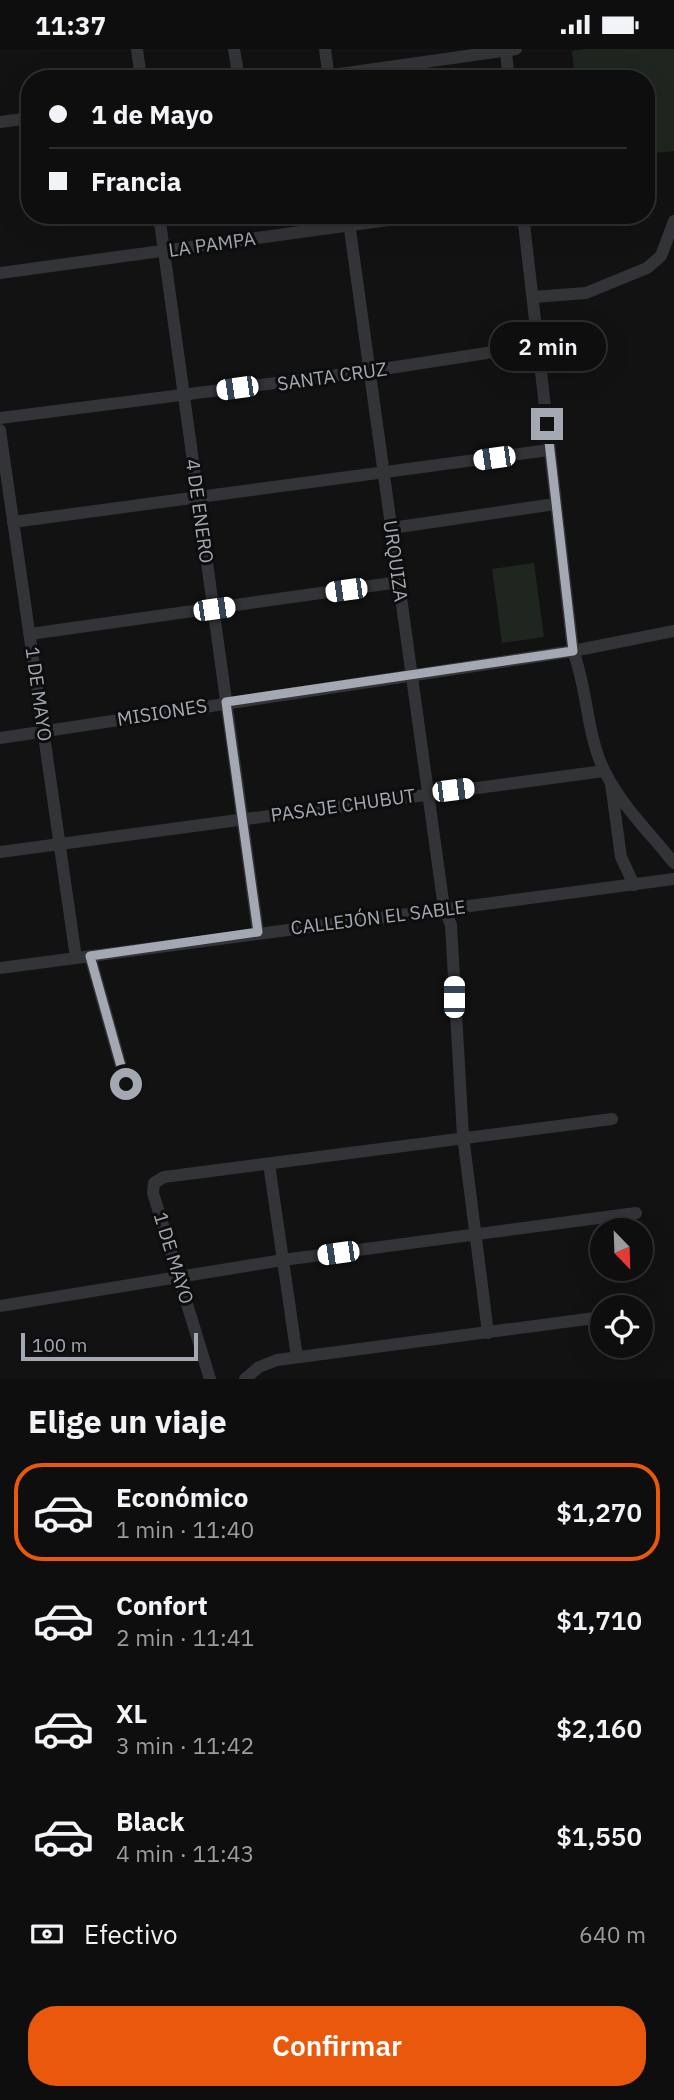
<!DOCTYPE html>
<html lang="es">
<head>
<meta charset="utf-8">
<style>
  :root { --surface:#0e0e0e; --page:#171717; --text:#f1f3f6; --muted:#9b9c9e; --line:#2e2e2e; --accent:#ea580c }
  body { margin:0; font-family:"IBM Plex Sans",sans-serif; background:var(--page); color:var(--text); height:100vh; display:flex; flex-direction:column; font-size:26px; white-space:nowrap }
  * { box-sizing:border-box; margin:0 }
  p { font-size:23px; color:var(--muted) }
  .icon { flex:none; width:38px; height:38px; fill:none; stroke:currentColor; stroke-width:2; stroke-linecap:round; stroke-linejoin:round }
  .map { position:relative; height:1330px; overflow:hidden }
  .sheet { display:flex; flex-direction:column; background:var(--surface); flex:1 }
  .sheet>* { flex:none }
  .guide { position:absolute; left:21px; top:21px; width:634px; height:154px; border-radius:28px; box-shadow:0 7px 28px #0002,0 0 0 2px var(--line); display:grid; align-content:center; height:154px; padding:0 28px; background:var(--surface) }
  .needle { width:46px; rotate:157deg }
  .tools { position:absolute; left:590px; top:1169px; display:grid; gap:14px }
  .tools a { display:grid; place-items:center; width:63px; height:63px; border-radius:50%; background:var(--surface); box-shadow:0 7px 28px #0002,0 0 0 2px var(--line); font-size:35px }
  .scale { position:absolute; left:21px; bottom:18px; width:177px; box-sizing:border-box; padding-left:7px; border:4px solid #a4a8b3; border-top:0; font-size:19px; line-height:24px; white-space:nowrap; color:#a4a8b3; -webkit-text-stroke:5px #0d0d0e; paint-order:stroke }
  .end { position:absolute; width:32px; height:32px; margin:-16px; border:9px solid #a4a8b3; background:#111; box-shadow:0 0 0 4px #111 }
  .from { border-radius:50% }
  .bubble { position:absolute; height:49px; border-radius:24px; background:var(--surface); box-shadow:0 7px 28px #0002,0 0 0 2px var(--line); font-size:23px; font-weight:600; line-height:49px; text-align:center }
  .car { position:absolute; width:21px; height:42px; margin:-21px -10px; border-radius:9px; box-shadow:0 0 5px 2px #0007; background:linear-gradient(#fff 24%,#345 0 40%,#fff 0 76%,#345 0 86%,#fff 0) }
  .guide b { display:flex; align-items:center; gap:24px; height:66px; font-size:26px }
  .guide b+b { border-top:2px solid var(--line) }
  .guide i { width:18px; height:18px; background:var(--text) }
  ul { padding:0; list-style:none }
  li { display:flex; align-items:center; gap:21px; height:98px; margin:0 14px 10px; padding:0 14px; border:4px solid transparent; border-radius:28px }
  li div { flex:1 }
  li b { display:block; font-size:26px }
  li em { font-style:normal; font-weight:600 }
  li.on { border-color:var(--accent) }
  li>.icon { width:63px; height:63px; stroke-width:1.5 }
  h2 { padding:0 28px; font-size:32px; line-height:84px }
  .pay { display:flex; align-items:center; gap:18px; height:77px; padding:0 28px; font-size:26px }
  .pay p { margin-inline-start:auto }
  .button { display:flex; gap:14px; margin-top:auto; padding:14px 28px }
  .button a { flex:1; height:80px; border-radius:28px; background:var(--accent); color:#fff; font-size:28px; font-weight:600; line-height:80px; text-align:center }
  .status { display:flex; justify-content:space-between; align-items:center; height:49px; padding:0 35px; background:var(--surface); direction:ltr }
  .status svg { height:19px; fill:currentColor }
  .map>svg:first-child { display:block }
  .green { fill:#1e261f }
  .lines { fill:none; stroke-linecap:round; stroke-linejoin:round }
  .street { stroke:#333438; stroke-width:12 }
  .route { stroke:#a4a8b3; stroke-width:9 }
  .labels { text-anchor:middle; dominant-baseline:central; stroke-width:6; stroke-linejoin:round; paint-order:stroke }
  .street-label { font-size:19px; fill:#a4a8b3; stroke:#0d0d0e }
</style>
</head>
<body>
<div class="status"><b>11:37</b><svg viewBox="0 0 49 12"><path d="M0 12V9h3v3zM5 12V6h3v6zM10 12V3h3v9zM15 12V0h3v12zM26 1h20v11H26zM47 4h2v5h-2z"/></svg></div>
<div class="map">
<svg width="674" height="1330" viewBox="0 0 674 1330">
  <rect width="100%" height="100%" fill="#121213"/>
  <!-- green -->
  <g class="green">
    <polygon points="585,0 674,0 674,102 646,105 646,30 575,30 572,2"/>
    <polygon points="534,514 544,588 502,594 492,520"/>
  </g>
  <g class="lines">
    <!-- street -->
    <g class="street">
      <polyline points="137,0 141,30"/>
      <polyline points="234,0 239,30"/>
      <polyline points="325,0 329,30"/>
      <polyline points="506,4 509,30"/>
      <polyline points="304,30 516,0"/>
      <polyline points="0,73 30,69"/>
      <polyline points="159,166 258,883"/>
      <polyline points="348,166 444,859 451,876 463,1087 488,1284"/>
      <path d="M523,166L573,602C588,640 586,686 605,723C622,757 650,784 674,814"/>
      <polyline points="0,224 425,166"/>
      <polyline points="533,248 586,244 647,219 661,207 674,172"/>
      <polyline points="0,369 370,322 538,296"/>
      <polyline points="0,381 76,909"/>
      <polyline points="13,473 549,401"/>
      <polyline points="392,479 555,455"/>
      <polyline points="30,585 399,533"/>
      <polyline points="0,689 573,602 674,582"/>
      <polyline points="611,735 621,808 634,836"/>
      <polyline points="0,803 604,722"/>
      <polyline points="90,907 126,1035"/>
      <polyline points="0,919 674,830"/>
      <polyline points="269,1115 297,1308"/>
      <polyline points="0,1257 283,1211 636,1164"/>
      <polyline points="640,1262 644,1262"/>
      <polyline points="210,1330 153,1144 154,1134 164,1128 612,1070"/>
      <polyline points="245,1330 259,1318 277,1311 602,1268"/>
    </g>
  </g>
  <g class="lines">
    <!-- route -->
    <polyline class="route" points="126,1035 90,907 258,883 226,653 573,602 547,375"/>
  </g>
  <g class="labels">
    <!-- street labels -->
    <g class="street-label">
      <text transform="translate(212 195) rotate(-8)">LA PAMPA</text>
      <text transform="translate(332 327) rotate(-8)">SANTA CRUZ</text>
      <text transform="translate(200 462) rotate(82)">4 DE ENERO</text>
      <text transform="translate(396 512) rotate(82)">URQUIZA</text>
      <text transform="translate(39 645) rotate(82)">1 DE MAYO</text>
      <text transform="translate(162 663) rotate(-9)">MISIONES</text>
      <text transform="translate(343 756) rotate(-8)">PASAJE CHUBUT</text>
      <text transform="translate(378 868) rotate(-7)">CALLEJÓN EL SABLE</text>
      <text transform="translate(174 1209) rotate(73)">1 DE MAYO</text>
    </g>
  </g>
</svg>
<div class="tools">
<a><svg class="needle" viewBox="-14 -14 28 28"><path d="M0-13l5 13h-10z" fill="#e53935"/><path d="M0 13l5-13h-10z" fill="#9b9c9e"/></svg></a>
<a><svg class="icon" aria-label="locate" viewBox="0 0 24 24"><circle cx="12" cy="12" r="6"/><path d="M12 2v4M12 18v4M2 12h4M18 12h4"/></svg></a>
</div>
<div class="scale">100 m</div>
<i class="end from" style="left:126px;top:1035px"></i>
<i class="end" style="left:547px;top:375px"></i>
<div class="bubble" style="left:490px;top:273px;width:116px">2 min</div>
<i class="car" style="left:237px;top:339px;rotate:262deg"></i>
<i class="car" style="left:494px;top:409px;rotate:262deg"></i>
<i class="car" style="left:346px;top:541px;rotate:262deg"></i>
<i class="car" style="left:214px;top:560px;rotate:82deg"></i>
<i class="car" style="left:453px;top:741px;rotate:83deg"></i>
<i class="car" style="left:454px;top:948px;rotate:0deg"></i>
<i class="car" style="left:338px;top:1204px;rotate:262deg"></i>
<div class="guide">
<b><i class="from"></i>1 de Mayo</b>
<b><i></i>Francia</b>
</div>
</div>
<section class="sheet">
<h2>Elige un viaje</h2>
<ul>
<li class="on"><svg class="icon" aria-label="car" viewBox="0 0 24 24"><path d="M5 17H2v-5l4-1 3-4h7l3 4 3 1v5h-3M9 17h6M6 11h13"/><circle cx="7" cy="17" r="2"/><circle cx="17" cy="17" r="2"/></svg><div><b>Económico</b><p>1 min · 11:40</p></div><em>$1,270</em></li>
<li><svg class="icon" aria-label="car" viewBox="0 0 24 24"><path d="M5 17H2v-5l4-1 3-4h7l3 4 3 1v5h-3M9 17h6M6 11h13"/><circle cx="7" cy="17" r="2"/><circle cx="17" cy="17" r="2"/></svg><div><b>Confort</b><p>2 min · 11:41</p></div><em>$1,710</em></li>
<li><svg class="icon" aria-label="car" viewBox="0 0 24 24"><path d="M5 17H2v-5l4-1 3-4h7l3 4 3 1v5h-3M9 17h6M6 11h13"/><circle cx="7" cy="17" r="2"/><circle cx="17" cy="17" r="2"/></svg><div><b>XL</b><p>3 min · 11:42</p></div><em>$2,160</em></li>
<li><svg class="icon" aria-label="car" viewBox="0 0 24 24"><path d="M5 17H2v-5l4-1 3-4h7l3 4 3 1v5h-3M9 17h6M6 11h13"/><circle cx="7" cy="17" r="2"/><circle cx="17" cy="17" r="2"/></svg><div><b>Black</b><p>4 min · 11:43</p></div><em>$1,550</em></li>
</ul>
<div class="pay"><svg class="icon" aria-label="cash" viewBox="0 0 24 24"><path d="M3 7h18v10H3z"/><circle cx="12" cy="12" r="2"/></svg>Efectivo<p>640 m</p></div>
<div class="button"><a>Confirmar</a></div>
</section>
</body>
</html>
